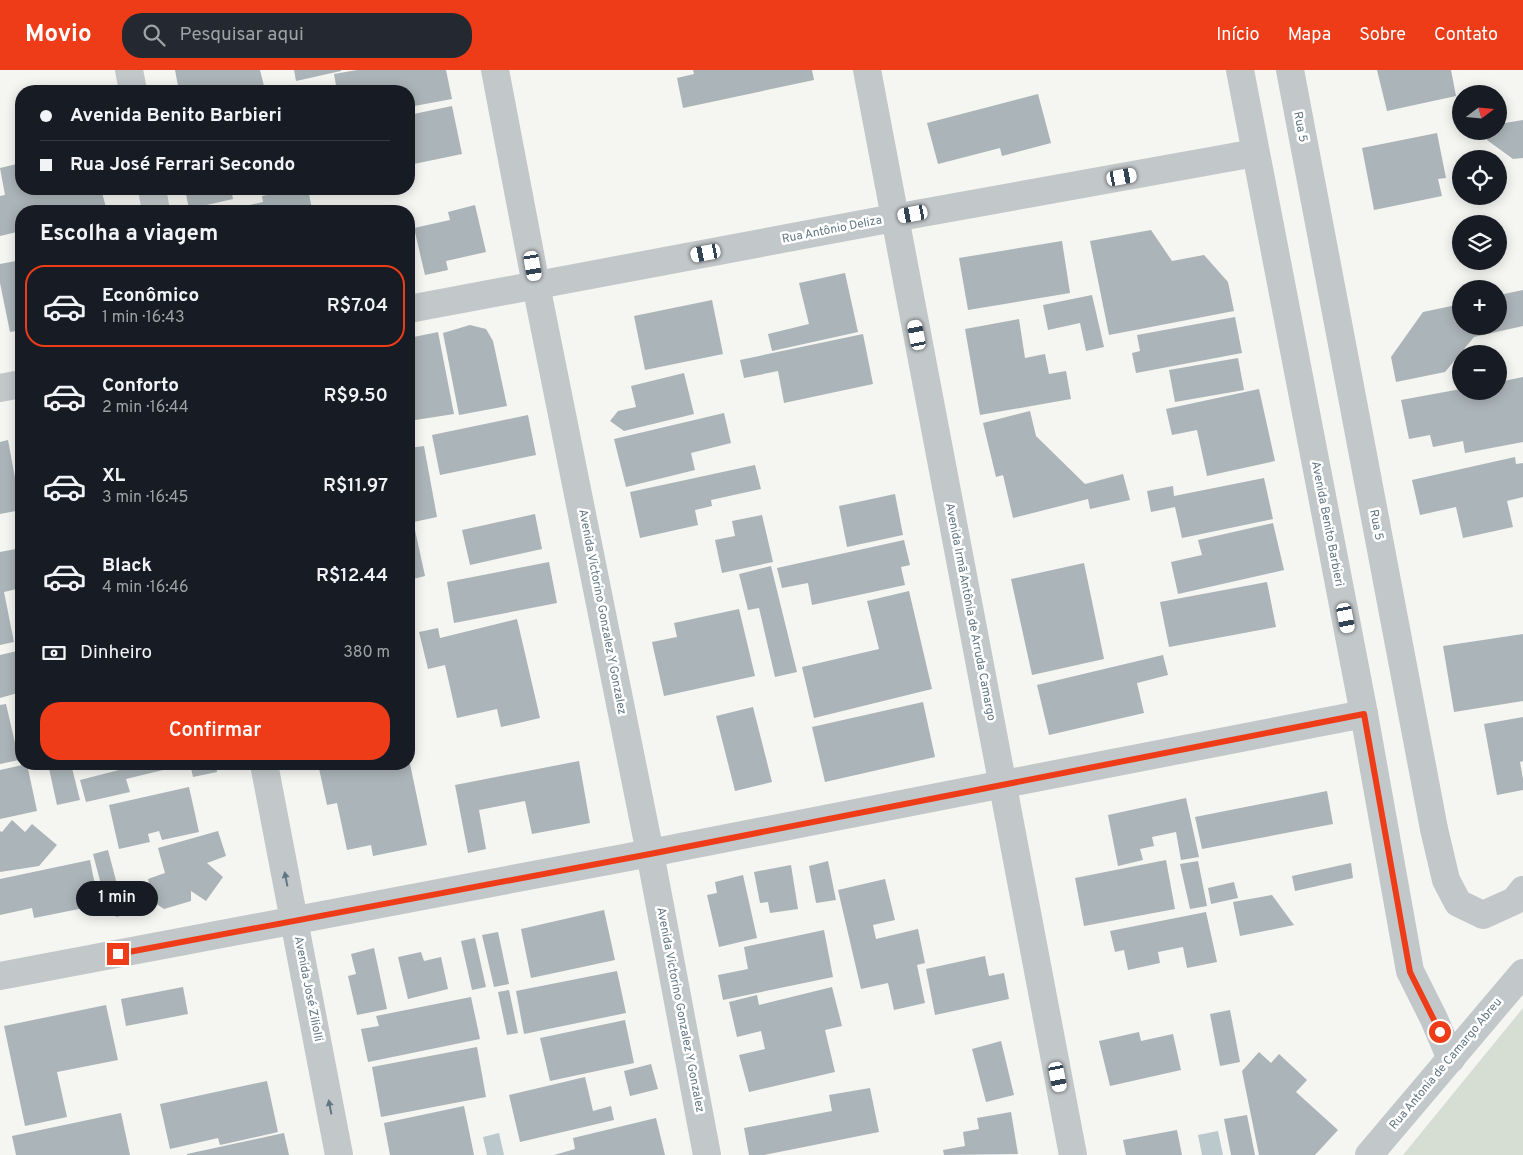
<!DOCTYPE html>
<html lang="pt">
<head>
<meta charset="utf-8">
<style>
  :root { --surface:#171b24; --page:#242831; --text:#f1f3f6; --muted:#9ea1a6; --line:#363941; --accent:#ee3c18 }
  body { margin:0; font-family:Overpass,sans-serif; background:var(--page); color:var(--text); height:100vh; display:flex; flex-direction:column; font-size:19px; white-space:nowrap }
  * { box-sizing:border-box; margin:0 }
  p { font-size:16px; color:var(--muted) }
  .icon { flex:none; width:28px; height:28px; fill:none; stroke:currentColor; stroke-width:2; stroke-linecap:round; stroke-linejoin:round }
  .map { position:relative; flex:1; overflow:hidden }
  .drawer { position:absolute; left:15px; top:135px; width:400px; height:565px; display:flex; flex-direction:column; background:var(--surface); border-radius:20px; box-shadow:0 2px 12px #0003 }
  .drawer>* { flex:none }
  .banner { position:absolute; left:15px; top:15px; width:400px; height:110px; border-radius:20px; box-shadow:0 2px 12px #0003; display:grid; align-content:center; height:110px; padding:0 25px; background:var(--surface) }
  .needle { width:32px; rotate:74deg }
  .controls { position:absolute; left:1452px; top:15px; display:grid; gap:10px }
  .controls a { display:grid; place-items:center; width:55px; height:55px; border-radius:50%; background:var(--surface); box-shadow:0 2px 12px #0003; font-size:25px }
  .end { position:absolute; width:22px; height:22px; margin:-11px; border:6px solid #ee3c18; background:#fff; box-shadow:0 0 0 2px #fff }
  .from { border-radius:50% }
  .bubble { position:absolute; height:35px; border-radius:18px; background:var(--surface); box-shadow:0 2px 12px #0003; font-size:16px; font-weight:600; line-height:35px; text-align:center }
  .car { position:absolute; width:15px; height:30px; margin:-15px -8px; border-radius:6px; box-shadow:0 0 4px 1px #0007; background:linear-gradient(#fff 24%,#345 0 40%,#fff 0 76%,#345 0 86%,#fff 0) }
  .banner b { display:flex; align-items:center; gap:18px; height:48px; font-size:19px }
  .banner b+b { border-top:1px solid var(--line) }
  .banner i { width:12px; height:12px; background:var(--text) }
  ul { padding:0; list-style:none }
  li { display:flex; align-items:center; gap:15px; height:82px; margin:0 10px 8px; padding:0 15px; border:2px solid transparent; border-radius:20px }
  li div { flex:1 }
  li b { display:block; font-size:19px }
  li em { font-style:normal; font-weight:600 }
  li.on { border-color:var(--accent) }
  li>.icon { width:45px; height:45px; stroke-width:1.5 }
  h2 { padding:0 25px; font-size:22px; line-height:60px }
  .pay { display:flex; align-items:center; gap:12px; height:55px; padding:0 25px; font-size:19px }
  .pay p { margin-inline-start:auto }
  .primary-button { display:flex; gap:10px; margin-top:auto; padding:10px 25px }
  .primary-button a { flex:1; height:58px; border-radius:20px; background:var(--accent); color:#fff; font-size:20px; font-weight:600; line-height:58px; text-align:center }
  header { display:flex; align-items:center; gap:30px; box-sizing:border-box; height:70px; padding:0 25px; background:var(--accent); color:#fff }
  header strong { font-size:24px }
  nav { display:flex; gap:28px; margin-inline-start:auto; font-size:18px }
  .search { width:350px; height:45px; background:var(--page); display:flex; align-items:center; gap:12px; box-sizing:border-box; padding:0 18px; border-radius:20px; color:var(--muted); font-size:19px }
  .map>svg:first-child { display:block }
  .green { fill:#d6ddd2 }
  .water { fill:#bbc8cc }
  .building { fill:#abb4b8 }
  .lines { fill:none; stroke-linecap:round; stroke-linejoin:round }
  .minor { stroke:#c2c7c9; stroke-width:28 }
  .oneway { fill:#627784 }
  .route { stroke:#ee3c18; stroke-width:6 }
  .labels { text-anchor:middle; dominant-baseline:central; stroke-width:5; stroke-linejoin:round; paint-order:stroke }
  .street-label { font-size:12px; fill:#627784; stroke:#fff }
</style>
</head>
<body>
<header>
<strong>Movio</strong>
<div class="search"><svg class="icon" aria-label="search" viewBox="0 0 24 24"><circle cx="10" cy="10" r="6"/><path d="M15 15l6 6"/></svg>Pesquisar aqui</div>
<nav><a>Início</a><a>Mapa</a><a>Sobre</a><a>Contato</a></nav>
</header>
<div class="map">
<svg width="1523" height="1085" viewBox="0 0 1523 1085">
  <rect width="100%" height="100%" fill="#f5f5f1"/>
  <!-- green -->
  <polygon class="green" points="1523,938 1523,1085 1403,1085"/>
  <!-- water -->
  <g class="water">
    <polygon points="1218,1061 1223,1085 1202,1085 1198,1065"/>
    <polygon points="499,1063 504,1085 487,1085 483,1067"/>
  </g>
  <!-- building -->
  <g class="building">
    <polygon points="175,0 260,0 264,16 242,21 179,21"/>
    <polygon points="294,0 341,0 341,1 296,11"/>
    <polygon points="357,0 446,0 452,29 409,37 409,21 337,21 334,4"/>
    <polygon points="693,0 812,0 814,10 683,38 677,8 694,4"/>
    <polygon points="1377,0 1451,0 1456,26 1387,41"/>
    <polygon points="1038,24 1051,73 1002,86 1000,78 938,94 927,53"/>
    <polygon points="452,36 462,84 409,95 409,45"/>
    <polygon points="1523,50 1523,88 1513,89 1487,70 1485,61 1499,61 1499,54"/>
    <polygon points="1437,63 1446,108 1438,109 1442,126 1374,140 1362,78"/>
    <polygon points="21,93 21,119 101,119 107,141 21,141 21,161 0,166 0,126 5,125 0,98"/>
    <polygon points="185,119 231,119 233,129 189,139"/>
    <polygon points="297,119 308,119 312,139 304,141 224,141 263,132 262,126"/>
    <polygon points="475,135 486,182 446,191 448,200 425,205 414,158 450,150 448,142"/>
    <polygon points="1151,160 1172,191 1204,185 1228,212 1234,241 1109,265 1090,171"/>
    <polygon points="1062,171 1070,223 968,240 959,188"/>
    <polygon points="21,190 21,260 10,262 0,213 0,194"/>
    <polygon points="845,203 858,262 772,281 768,264 809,254 799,213"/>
    <polygon points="1523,220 1523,256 1474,267 1445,302 1396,312 1391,287 1423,242 1461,234 1461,256 1499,256 1499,225"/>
    <polygon points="1092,225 1104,277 1086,281 1080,253 1048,260 1043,235"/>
    <polygon points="712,230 723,284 645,300 634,246"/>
    <polygon points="1235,247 1242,283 1136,303 1132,283 1140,281 1137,265"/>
    <polygon points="1019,249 1025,288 1045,284 1049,304 1066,301 1071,329 980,345 965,259"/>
    <polygon points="470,255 486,259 493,271 507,336 459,345 443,263"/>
    <polygon points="438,262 454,344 409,351 409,268"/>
    <polygon points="863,264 873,314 784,333 778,301 744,308 740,290"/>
    <polygon points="1238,288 1244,320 1175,332 1169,300"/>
    <polygon points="684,303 694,344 624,361 610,351 618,341 636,337 631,316"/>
    <polygon points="1523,307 1523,372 1465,383 1463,371 1433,377 1430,365 1409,369 1401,330 1461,319 1461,321 1499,321 1499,312"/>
    <polygon points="1259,319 1275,391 1207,406 1197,360 1172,365 1166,339"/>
    <polygon points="1030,341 1036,366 1085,414 1123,404 1130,430 1090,439 1088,429 1013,448 1003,405 996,407 983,353"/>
    <polygon points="724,343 731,373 691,383 695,400 626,417 614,369"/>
    <polygon points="528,345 536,385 440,405 432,365"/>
    <polygon points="21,365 21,391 20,391 15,367"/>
    <polygon points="8,370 21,440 0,444 0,372"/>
    <polygon points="424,376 437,447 409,453 409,378"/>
    <polygon points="1515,387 1516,394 1523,393 1523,427 1507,431 1513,457 1463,468 1456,437 1420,445 1412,410"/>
    <polygon points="755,395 761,419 711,430 712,436 695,440 698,455 640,468 630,422"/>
    <polygon points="1264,408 1273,449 1182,468 1175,437 1151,442 1147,421 1173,416 1174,426"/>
    <polygon points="895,424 903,465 847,477 839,436"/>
    <polygon points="535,444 542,479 470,495 462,460"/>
    <polygon points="762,445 773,492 722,503 715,470 735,466 732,451"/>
    <polygon points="1273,453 1284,500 1178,524 1171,492 1202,485 1198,470"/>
    <polygon points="415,460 425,506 409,510 409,461"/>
    <polygon points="904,470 910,495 901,497 905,515 812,535 808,513 782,518 777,498"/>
    <polygon points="21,478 21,518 4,522 14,572 0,575 0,482"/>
    <polygon points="549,492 557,533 454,553 447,512"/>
    <polygon points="1084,493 1104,589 1032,605 1011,509"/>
    <polygon points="771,496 797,602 775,607 759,538 748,540 739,504"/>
    <polygon points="1267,512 1276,557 1169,577 1160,532"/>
    <polygon points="909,521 932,619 814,648 802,597 879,579 867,531"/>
    <polygon points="739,539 755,606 664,626 652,572 677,567 674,553"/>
    <polygon points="517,549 540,648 501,657 497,639 457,648 445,595 428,599 419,562 438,558 440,568"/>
    <polygon points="1523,564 1523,631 1454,642 1443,576"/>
    <polygon points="17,581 21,596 21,622 0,628 0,585"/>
    <polygon points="1163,585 1168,605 1137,613 1144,643 1049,665 1037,615"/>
    <polygon points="923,632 935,687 825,712 812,657"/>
    <polygon points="6,634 19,690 0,694 0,635"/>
    <polygon points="753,637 772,712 735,721 716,646"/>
    <polygon points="1523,647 1523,691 1520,692 1523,709 1523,720 1497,725 1484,654"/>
    <polygon points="579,691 590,753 532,764 525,731 479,740 486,779 468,783 455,715"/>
    <polygon points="27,694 37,741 0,749 0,700"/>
    <polygon points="48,694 71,694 80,730 57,735"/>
    <polygon points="122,694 188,694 126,709 130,722 86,732 80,710 123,699"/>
    <polygon points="190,694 216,694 217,702 193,707"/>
    <polygon points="318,694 410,694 427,775 373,786 371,775 347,780 337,733 327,735"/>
    <polygon points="189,717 199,762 162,770 159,761 148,764 150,772 119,779 109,735"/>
    <polygon points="1327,721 1333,754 1202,779 1195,747"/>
    <polygon points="1186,728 1199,787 1181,790 1176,762 1152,767 1154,776 1140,779 1143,790 1118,796 1108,745"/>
    <polygon points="12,750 25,762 32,754 57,775 39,796 0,802 0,761 2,762"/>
    <polygon points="218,761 226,786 207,793 223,807 206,831 191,821 191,831 164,839 142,824 150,818 148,809 165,803 158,778"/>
    <polygon points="108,780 119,822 135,817 141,841 116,847 110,825 104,826 93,784"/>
    <polygon points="90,790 99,835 34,848 32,838 0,845 0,809"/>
    <polygon points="1166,790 1175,839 1084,856 1075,808"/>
    <polygon points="828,791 836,830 816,833 809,796"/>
    <polygon points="1198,791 1207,836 1190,839 1180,794"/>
    <polygon points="1351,793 1353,808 1295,821 1292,806"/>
    <polygon points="791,795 798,839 770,843 768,832 760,833 754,802"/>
    <polygon points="743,805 757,868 719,877 707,825 717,823 715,812"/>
    <polygon points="885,809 895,850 873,855 876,869 918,859 925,893 917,895 925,933 894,940 888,913 861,919 838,820"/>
    <polygon points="1234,812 1238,828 1211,834 1208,818"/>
    <polygon points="1272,825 1294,855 1240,866 1233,832"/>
    <polygon points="604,840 615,890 531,908 521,859"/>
    <polygon points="1206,842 1217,892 1187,898 1183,877 1158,882 1160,893 1128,900 1124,880 1115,882 1110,861"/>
    <polygon points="824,860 833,907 723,930 718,905 748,899 744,877"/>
    <polygon points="498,862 509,914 494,917 482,865"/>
    <polygon points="475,868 486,917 472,920 461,871"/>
    <polygon points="374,878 387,939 357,945 348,906 356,904 351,884"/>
    <polygon points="421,882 424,891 441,887 448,919 408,929 398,887"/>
    <polygon points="985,886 989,906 1004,903 1009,929 935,945 926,899"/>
    <polygon points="617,901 626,943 524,964 516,921"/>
    <polygon points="183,917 188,944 126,956 121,929"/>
    <polygon points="832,917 842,956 825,960 835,1002 749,1022 739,985 765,979 761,961 737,967 729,932 757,925 759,935"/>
    <polygon points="509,920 518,963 507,965 498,922"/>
    <polygon points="471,927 480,969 368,992 361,959 379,956 376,946"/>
    <polygon points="106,935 118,990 57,1002 67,1047 25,1056 4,956"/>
    <polygon points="1230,940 1240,992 1220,996 1210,944"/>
    <polygon points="625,950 634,993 550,1011 540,968"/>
    <polygon points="1139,962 1141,971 1173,964 1181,1000 1110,1016 1099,971"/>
    <polygon points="1001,971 1014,1025 986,1032 972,979"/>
    <polygon points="477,977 486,1027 381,1047 372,997"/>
    <polygon points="1259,982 1271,993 1279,984 1307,1010 1296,1022 1338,1060 1315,1085 1259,1085 1242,1001"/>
    <polygon points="651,994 658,1019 630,1026 624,1001"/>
    <polygon points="585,1007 593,1041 611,1036 614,1050 520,1072 509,1025"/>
    <polygon points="267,1011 278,1062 220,1075 218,1068 170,1079 160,1034"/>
    <polygon points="870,1018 879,1062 764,1085 749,1085 744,1058 832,1041 829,1025"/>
    <polygon points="464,1036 474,1085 390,1085 384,1053"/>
    <polygon points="1011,1042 1018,1084 944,1085 943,1080 965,1076 963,1062 979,1059 977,1048"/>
    <polygon points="121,1043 130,1085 16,1085 12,1066"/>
    <polygon points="1247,1045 1255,1085 1231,1085 1224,1049"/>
    <polygon points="656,1048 665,1085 554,1085 575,1079 573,1068"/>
    <polygon points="1177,1060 1182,1085 1126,1085 1123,1070"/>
    <polygon points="284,1063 289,1085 187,1085 187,1084"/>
  </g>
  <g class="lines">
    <!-- minor -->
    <g class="minor">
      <polyline points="129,0 133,21"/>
      <polyline points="495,0 536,215 650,783 707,1085"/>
      <polyline points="867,0 1073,1085"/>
      <polyline points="1240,0 1364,644 1410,901 1434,949 1451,989"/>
      <polyline points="1290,0 1434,759 1446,810 1458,833 1483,845 1514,831 1523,820"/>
      <polyline points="152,119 156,141"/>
      <polyline points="409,239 894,148 1255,83"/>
      <polyline points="0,318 21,314"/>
      <polyline points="264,694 339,1085"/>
      <polyline points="0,906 650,783 1364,644"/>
      <polyline points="1369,1085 1523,903"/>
    </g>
  </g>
  <!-- one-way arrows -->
  <defs><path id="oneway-solid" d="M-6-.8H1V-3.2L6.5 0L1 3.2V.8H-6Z" transform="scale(1.25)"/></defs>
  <g class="oneway">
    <use href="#oneway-solid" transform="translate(286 809) rotate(-101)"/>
    <use href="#oneway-solid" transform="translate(330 1037) rotate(-101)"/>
  </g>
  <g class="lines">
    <!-- route -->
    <polyline class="route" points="118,884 650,784 1364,644 1410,902 1440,962"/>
  </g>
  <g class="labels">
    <!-- street labels -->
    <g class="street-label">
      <text transform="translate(1300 57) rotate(79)">Rua 5</text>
      <text transform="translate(832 160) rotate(-11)">Rua Antônio Deliza</text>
      <text transform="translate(1327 454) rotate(79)">Avenida Benito Barbieri</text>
      <text transform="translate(1376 455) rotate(79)">Rua 5</text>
      <text transform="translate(602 542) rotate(79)">Avenida Victorino Gonzalez Y Gonzalez</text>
      <text transform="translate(970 542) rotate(79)">Avenida Irmã Antônia de Arruda Camargo</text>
      <text transform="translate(308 919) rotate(79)">Avenida José Ziliolli</text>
      <text transform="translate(680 940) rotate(79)">Avenida Victorino Gonzalez Y Gonzalez</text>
      <text transform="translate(1446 994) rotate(-50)">Rua Antonia de Camargo Abreu</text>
    </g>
  </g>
</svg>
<div class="controls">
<a><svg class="needle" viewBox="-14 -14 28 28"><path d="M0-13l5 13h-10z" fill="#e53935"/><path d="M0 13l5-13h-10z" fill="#9ea1a6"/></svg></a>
<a><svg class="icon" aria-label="locate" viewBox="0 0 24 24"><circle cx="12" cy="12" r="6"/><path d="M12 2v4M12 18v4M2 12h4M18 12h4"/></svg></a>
<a><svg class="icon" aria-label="layers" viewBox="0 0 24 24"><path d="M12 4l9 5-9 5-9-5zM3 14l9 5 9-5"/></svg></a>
<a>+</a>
<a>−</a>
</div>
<i class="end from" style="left:1440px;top:962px"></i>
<i class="end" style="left:118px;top:884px"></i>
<div class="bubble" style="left:76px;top:811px;width:82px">1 min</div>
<i class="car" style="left:1122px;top:107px;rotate:80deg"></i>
<i class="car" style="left:913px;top:144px;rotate:260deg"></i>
<i class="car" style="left:706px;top:183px;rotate:259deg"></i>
<i class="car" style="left:533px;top:196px;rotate:170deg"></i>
<i class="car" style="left:917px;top:265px;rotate:349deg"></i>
<i class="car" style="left:1346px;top:548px;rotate:169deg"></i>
<i class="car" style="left:1058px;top:1007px;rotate:169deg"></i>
<div class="banner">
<b><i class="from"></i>Avenida Benito Barbieri</b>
<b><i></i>Rua José Ferrari Secondo</b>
</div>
<section class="drawer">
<h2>Escolha a viagem</h2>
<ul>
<li class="on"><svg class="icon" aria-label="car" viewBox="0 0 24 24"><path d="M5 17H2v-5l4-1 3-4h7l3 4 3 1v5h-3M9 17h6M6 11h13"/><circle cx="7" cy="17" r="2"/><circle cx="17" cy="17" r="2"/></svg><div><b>Econômico</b><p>1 min · 16:43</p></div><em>R$7.04</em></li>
<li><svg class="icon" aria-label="car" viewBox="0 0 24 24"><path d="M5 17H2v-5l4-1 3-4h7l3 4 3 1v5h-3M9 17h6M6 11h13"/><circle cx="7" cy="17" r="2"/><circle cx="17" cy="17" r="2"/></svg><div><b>Conforto</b><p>2 min · 16:44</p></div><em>R$9.50</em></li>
<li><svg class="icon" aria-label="car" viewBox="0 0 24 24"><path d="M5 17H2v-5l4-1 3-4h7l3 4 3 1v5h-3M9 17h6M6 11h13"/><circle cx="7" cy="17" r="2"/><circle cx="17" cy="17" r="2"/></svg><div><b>XL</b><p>3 min · 16:45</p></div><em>R$11.97</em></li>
<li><svg class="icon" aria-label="car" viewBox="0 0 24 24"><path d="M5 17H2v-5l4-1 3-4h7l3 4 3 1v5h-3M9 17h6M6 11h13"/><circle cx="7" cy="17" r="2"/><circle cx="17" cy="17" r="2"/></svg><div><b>Black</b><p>4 min · 16:46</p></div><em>R$12.44</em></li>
</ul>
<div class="pay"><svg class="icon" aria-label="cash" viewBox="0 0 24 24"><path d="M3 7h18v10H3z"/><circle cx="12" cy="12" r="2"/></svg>Dinheiro<p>380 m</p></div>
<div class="primary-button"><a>Confirmar</a></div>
</section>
</div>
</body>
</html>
